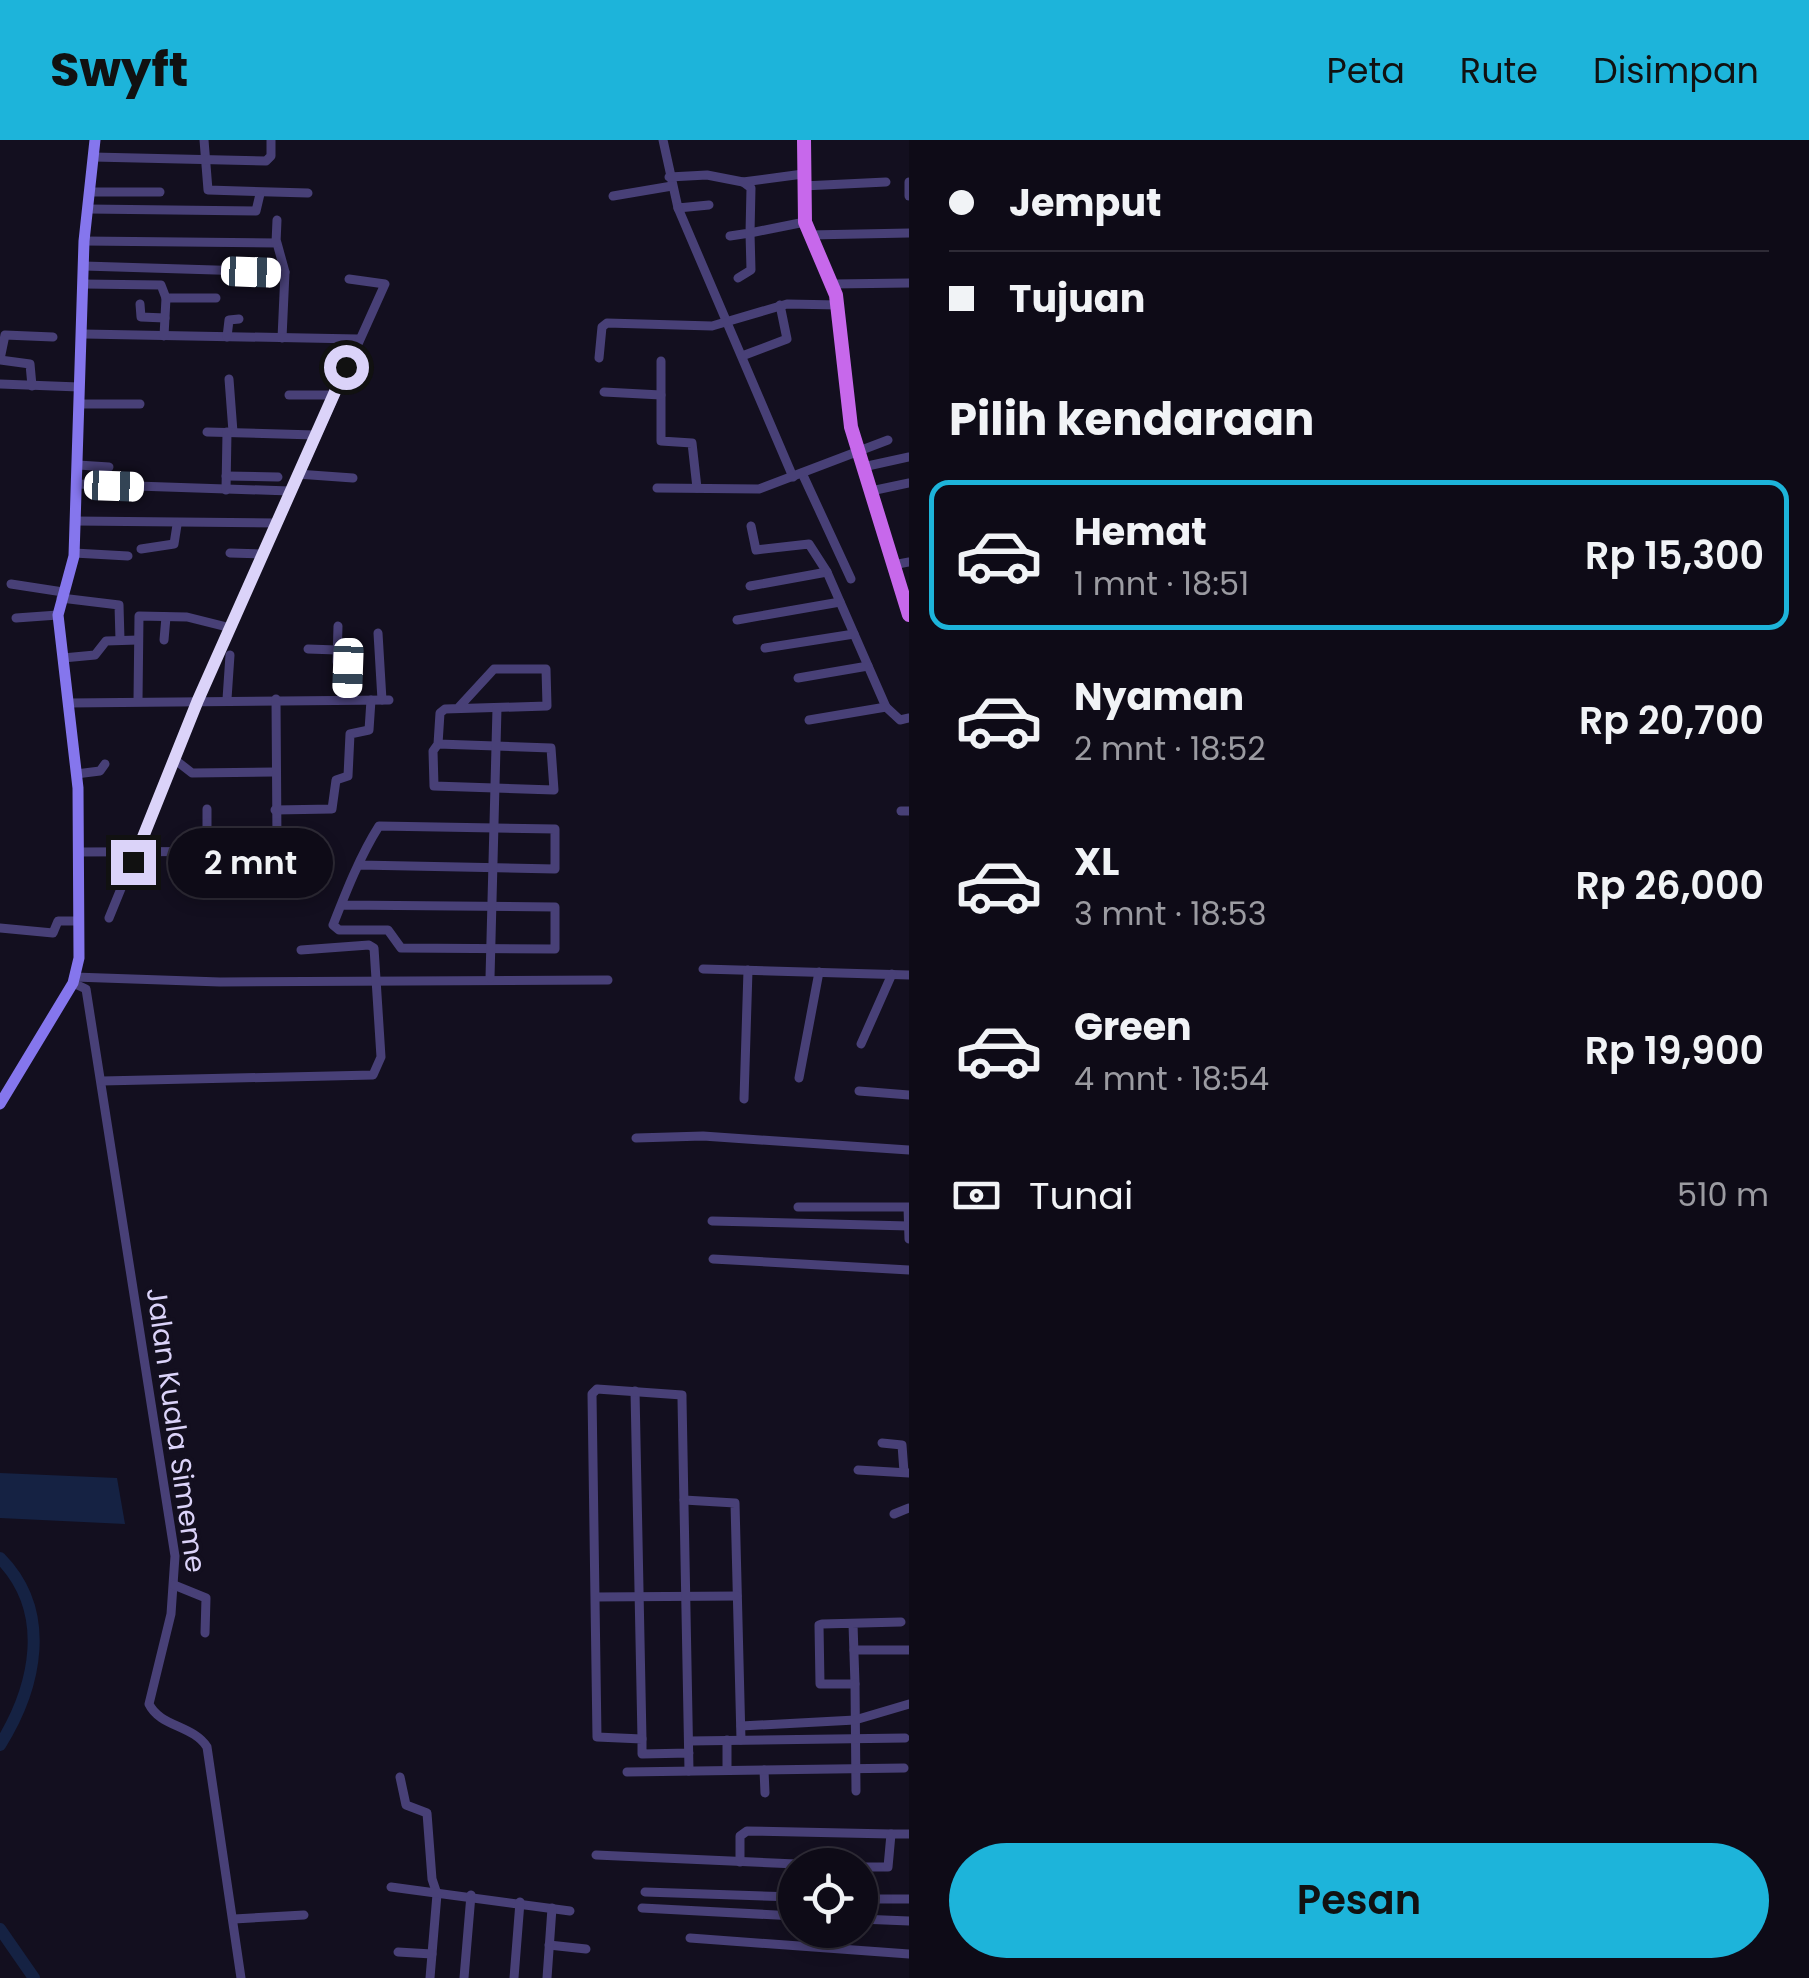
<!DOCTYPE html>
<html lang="id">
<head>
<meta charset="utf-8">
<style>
  :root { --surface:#0e0b17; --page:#1c1924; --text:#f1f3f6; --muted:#9b9ba1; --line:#2e2b36; --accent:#1db4da }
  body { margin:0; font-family:Poppins,sans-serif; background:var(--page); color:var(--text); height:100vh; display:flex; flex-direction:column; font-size:38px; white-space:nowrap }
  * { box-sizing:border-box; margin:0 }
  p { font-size:32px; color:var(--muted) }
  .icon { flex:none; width:55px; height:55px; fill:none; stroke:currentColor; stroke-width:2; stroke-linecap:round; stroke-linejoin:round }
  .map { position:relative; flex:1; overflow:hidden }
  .side { display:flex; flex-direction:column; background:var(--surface); width:900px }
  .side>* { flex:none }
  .hud { display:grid; align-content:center; height:220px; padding:0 40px; background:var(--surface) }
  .buttons { position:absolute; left:778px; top:1708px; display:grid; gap:20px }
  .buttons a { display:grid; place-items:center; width:100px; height:100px; border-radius:50%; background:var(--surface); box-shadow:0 5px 15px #0003,0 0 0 2px var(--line); font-size:50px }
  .end { position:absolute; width:45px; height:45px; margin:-22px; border:12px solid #dbd3f9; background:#111; box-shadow:0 0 0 5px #111 }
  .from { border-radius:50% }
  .bubble { position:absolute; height:70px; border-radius:35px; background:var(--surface); box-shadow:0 5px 15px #0003,0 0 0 2px var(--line); font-size:32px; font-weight:600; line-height:70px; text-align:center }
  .car { position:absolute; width:30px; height:60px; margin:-30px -15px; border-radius:12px; box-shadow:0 0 8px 2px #0007; background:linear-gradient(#fff 24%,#345 0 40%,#fff 0 76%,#345 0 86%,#fff 0) }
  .hud b { display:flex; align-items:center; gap:35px; height:95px; font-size:38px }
  .hud b+b { border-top:2px solid var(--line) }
  .hud i { width:25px; height:25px; background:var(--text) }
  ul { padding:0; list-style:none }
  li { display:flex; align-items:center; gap:30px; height:150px; margin:0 20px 15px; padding:0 20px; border:5px solid transparent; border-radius:20px }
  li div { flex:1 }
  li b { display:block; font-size:38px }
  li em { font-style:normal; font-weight:600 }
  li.current { border-color:var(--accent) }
  li>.icon { width:90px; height:90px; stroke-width:1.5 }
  h2 { padding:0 40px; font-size:45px; line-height:120px }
  .pay { display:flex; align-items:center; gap:25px; height:110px; padding:0 40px; font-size:38px }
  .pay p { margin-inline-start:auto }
  .cta { display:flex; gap:20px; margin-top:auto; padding:20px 40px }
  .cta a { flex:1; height:115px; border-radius:60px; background:var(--accent); color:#111; font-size:40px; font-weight:600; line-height:115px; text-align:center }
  header { display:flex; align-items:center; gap:60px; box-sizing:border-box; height:140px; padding:0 50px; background:var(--accent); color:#111 }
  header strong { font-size:48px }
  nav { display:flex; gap:55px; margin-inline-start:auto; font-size:35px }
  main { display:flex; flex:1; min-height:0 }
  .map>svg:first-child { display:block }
  .water { fill:#152243 }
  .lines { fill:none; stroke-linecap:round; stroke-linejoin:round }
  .river { stroke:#152243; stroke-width:12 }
  .street { stroke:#484077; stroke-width:9 }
  .secondary { stroke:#8576ed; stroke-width:11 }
  .primary { stroke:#c768eb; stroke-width:14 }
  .route { stroke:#dbd3f9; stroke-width:12 }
  .labels { text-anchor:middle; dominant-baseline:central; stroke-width:8; stroke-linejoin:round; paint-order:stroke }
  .street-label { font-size:28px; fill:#dbd3f9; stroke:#130f1f }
</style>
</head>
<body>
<header>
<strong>Swyft</strong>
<nav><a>Peta</a><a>Rute</a><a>Disimpan</a></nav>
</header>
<main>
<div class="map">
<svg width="909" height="1838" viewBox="0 0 909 1838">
  <rect width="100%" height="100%" fill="#130f1f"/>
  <!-- water -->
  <polygon class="water" points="0,1333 117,1338 125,1384 0,1378"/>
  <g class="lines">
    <!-- river -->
    <g class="river">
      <path d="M0,1418C53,1472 36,1547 0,1605"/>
      <polyline points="0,1789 34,1838"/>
    </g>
    <!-- street -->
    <g class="street">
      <polyline points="204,0 208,50 308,53"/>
      <polyline points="663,0 678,68 709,65"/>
      <polyline points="93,17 266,21 271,16 271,0"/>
      <polyline points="669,37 707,35 743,42 803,34"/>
      <polyline points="909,42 909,56"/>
      <polyline points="803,46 886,42"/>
      <polyline points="89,52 160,52"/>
      <polyline points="613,56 672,46"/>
      <polyline points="678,68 793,337"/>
      <polyline points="88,69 256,71 260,54"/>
      <polyline points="809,95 909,93"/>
      <polyline points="730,96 750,93 751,48 743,42"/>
      <polyline points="84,101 277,103 285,132 282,198"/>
      <polyline points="276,103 277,80"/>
      <polyline points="84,126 285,132"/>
      <polyline points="738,138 751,130 750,93 805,82"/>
      <polyline points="83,144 161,145 166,158 216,158"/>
      <polyline points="833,144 909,143"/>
      <polyline points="140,164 141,177 165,178"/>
      <polyline points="84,194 358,199"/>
      <polyline points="164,196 166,158"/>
      <polyline points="227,197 229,180 239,179"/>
      <polyline points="742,216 787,199 780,165"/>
      <polyline points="599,218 602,187 607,183 712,186 787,164 839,165"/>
      <polyline points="0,219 5,195 53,197"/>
      <polyline points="0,220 30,224 32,246"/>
      <polyline points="661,221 661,301 692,303 697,348"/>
      <polyline points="229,239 233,292"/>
      <polyline points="0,244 79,247"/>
      <polyline points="604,252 661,255"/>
      <polyline points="289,255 333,255"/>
      <polyline points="79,264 140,264"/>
      <polyline points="207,292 315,295"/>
      <polyline points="78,325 109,327"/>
      <polyline points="863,327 909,317"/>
      <polyline points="802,333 851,439"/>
      <polyline points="297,334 353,338"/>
      <polyline points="226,336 278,337"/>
      <polyline points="76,344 290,351"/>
      <polyline points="657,348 759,349 888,300"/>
      <polyline points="226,350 227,292"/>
      <polyline points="871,351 909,343"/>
      <polyline points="75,381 276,383"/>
      <polyline points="751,386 756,410 809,404 827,432 886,567 900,580 909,578"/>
      <polyline points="141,409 174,404 177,385"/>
      <polyline points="74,413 128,416"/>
      <polyline points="230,413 262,414"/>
      <polyline points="893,425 909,422"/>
      <polyline points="11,444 63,452"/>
      <polyline points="750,446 827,432"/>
      <polyline points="61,458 119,465 120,500"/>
      <polyline points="16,478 58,475"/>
      <polyline points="737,480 840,462"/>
      <polyline points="338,486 337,522 348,528 347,559"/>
      <polyline points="378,493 382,560"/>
      <polyline points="164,500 166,477"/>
      <polyline points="765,508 854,494"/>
      <polyline points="308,509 337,510"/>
      <polyline points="63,518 95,515 106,501 138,500"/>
      <polyline points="798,538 868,526"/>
      <polyline points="227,559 230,515"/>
      <polyline points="138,560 139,476 187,477 231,488"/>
      <polyline points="68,563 389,560"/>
      <polyline points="809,580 886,567"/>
      <polyline points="438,604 433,611 434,646 554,650 551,608 438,604 440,573 445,569 547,566 546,529 494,529 459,567"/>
      <polyline points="174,619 192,633 274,632"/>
      <polyline points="76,634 100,631 105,624"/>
      <polyline points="275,670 332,669 336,640 348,636 350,594 369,590 371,560"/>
      <polyline points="901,671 909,671"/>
      <polyline points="207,709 207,669"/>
      <polyline points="272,711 277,702 276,559"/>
      <polyline points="79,712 294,711"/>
      <path d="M341,765L555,767V809L401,808L388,790H339L333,785C346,752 360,716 379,686L555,689V729L359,725"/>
      <polyline points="109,778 198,560 385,144 349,139"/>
      <polyline points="0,788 53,793 58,781 79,781"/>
      <polyline points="703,829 909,835"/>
      <polyline points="74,837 220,842 608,840"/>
      <polyline points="490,838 497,568"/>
      <path d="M73,843L86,849L175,1416L171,1474L149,1564C160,1587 193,1585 207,1607L241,1838"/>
      <polyline points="861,904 892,834"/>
      <polyline points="799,938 819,832"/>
      <polyline points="102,941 373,935 381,917 374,808 369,805 301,810"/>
      <polyline points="859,951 909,955"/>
      <polyline points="744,959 748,830"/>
      <polyline points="636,998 703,996 909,1010"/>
      <polyline points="798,1067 908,1067 909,1099"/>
      <polyline points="712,1081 909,1086"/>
      <polyline points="713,1119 909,1130"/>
      <polyline points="635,1251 642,1599"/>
      <polyline points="882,1303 902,1305 904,1332"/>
      <polyline points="858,1330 909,1333"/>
      <polyline points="684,1360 735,1363 741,1600"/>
      <polyline points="894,1374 909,1368"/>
      <polyline points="174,1445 206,1458 205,1493"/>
      <polyline points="596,1457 737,1456"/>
      <polyline points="853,1484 855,1544 820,1544 819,1485 822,1484 901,1482"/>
      <polyline points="854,1510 909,1510"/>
      <polyline points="855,1544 856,1651"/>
      <polyline points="741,1586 855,1580 909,1564"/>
      <polyline points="727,1600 727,1630"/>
      <polyline points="689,1601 905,1598"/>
      <polyline points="689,1613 642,1614 642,1599 597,1597 592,1254 597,1249 682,1255 682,1259 689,1631"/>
      <polyline points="764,1630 765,1653"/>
      <polyline points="627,1632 904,1628"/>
      <polyline points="400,1637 406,1665 427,1673 432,1739 437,1754 430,1838"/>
      <polyline points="596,1715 819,1725"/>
      <polyline points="740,1722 740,1696 747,1691 891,1694"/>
      <polyline points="860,1727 888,1727 891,1694 909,1694"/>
      <polyline points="391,1747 570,1771"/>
      <polyline points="645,1752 795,1757"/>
      <polyline points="860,1759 909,1759"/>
      <polyline points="642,1768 795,1776"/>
      <polyline points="234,1779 304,1775"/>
      <polyline points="860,1779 909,1781"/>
      <polyline points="690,1798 909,1814"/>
      <polyline points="549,1805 586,1809"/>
      <polyline points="398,1812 432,1814"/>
      <polyline points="464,1838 471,1755"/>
      <polyline points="514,1838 520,1762"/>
      <polyline points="547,1838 552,1768"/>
    </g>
    <!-- secondary -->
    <polyline class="secondary" points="0,964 73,843 79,818 78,648 58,475 74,416 84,101 95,0"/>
    <!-- primary -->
    <polyline class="primary" points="804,0 805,82 836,155 851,287 909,475"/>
  </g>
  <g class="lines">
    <!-- route -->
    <polyline class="route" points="133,722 198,560 346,227"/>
  </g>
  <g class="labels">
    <!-- street labels -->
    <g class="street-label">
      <text transform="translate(176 1290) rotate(82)">Jalan Kuala Simeme</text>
    </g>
  </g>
</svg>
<div class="buttons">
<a><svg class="icon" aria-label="locate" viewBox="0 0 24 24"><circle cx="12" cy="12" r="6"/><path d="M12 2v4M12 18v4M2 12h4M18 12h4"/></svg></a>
</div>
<i class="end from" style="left:346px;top:227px"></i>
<i class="end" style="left:133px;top:722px"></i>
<div class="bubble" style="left:168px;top:688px;width:165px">2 mnt</div>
<i class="car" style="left:251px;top:132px;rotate:92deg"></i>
<i class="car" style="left:114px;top:346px;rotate:92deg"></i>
<i class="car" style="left:348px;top:528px;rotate:182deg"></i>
</div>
<section class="side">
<div class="hud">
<b><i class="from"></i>Jemput</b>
<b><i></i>Tujuan</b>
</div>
<h2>Pilih kendaraan</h2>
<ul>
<li class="current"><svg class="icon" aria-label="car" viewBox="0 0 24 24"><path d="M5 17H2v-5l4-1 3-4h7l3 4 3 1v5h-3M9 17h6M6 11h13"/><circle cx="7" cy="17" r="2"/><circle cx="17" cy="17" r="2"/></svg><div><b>Hemat</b><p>1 mnt · 18:51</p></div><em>Rp 15,300</em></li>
<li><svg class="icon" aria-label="car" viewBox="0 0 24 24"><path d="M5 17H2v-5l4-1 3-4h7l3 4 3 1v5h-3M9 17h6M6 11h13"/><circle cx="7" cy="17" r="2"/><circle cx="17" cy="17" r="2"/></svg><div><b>Nyaman</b><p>2 mnt · 18:52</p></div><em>Rp 20,700</em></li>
<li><svg class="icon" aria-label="car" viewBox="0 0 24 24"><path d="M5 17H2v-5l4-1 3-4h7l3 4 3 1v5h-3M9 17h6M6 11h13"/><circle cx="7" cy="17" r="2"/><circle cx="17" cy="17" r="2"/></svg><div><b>XL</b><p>3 mnt · 18:53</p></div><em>Rp 26,000</em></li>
<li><svg class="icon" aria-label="car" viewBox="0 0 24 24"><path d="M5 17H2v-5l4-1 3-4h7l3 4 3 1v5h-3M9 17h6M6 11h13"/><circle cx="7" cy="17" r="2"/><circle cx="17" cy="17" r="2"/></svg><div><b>Green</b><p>4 mnt · 18:54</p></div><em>Rp 19,900</em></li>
</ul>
<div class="pay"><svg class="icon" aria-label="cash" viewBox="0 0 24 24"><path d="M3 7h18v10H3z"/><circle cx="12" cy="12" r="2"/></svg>Tunai<p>510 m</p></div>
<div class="cta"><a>Pesan</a></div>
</section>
</main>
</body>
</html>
